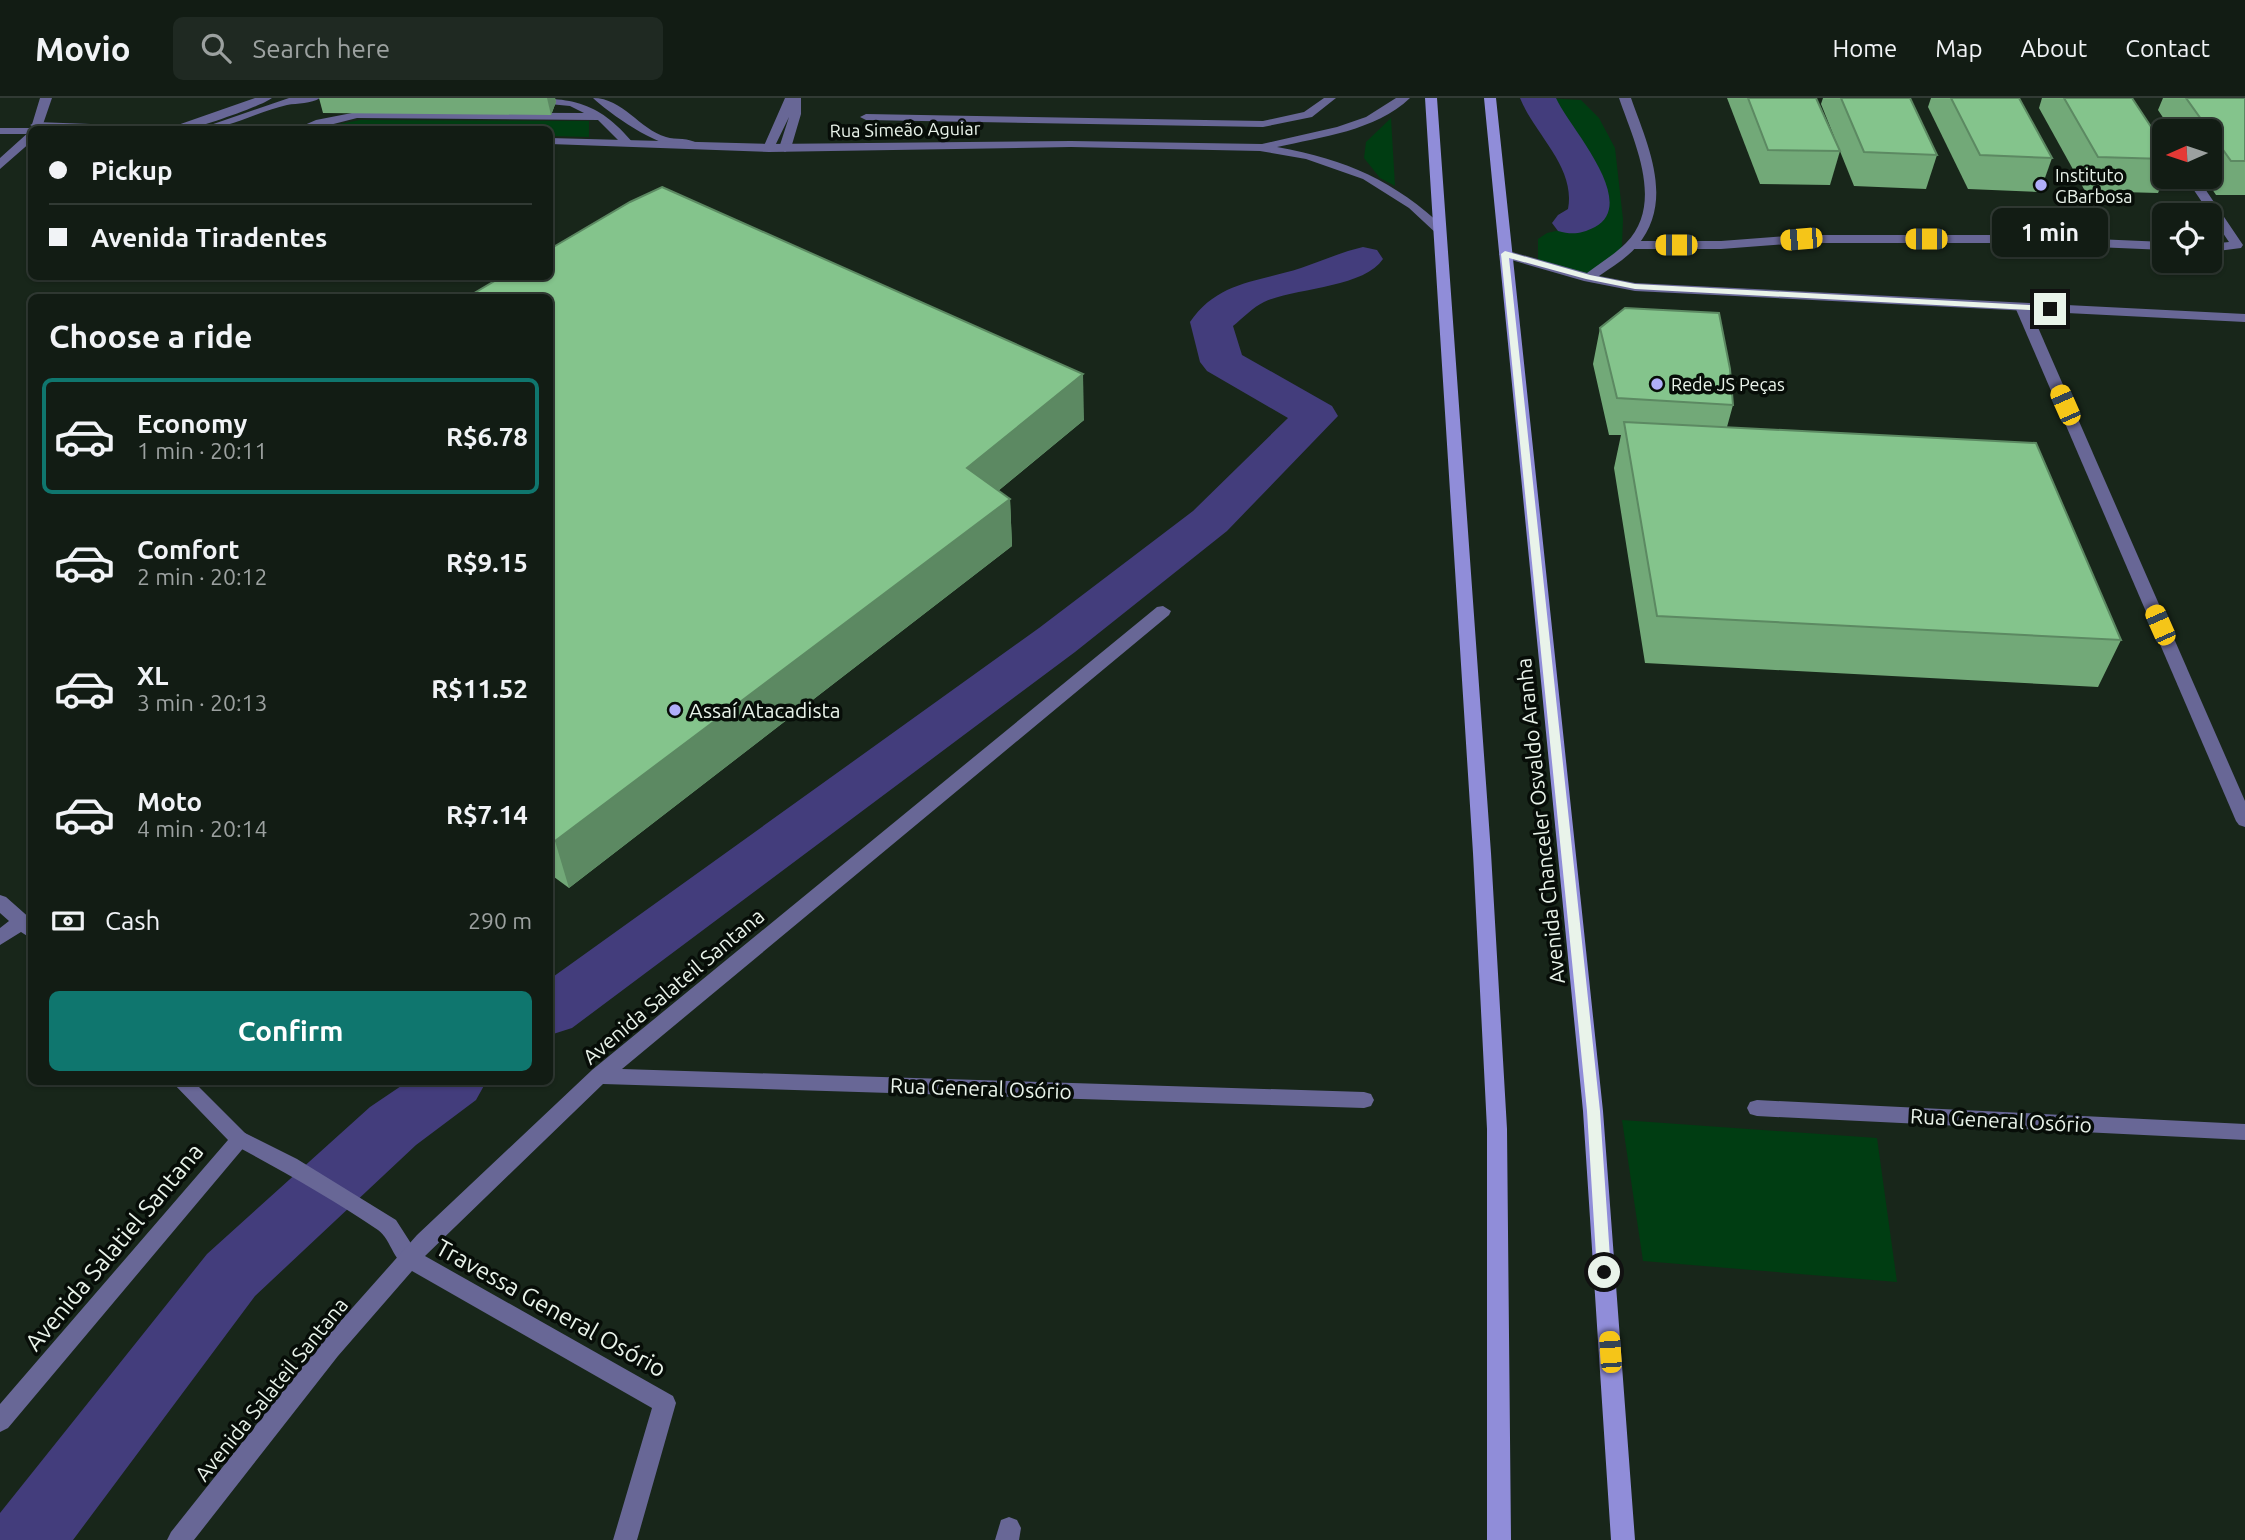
<!DOCTYPE html>
<html lang="en">
<head>
<meta charset="utf-8">
<style>
  :root { --surface:#121c14; --page:#1f2922; --text:#f1f3f6; --muted:#9ca1a0; --line:#313a34; --accent:#0f766e }
  body { margin:0; font-family:Ubuntu,sans-serif; background:var(--page); color:var(--text); height:100vh; display:flex; flex-direction:column; font-size:26px; white-space:nowrap }
  * { box-sizing:border-box; margin:0 }
  p { font-size:23px; color:var(--muted) }
  .icon { flex:none; width:38px; height:38px; fill:none; stroke:currentColor; stroke-width:2; stroke-linecap:round; stroke-linejoin:round }
  .map { position:relative; flex:1; overflow:hidden }
  .details { position:absolute; left:28px; top:196px; width:525px; height:791px; display:flex; flex-direction:column; background:var(--surface); border-radius:10px; box-shadow:0 2px 5px #0004,0 0 0 2px var(--line) }
  .details>* { flex:none }
  .top-card { position:absolute; left:28px; top:28px; width:525px; height:154px; border-radius:10px; box-shadow:0 2px 5px #0004,0 0 0 2px var(--line); display:grid; align-content:center; height:154px; padding:0 21px; background:var(--surface) }
  .needle { width:46px; rotate:267deg }
  .fabs { position:absolute; left:2152px; top:21px; display:grid; gap:14px }
  .fabs a { display:grid; place-items:center; width:70px; height:70px; border-radius:10px; background:var(--surface); box-shadow:0 2px 5px #0004,0 0 0 2px var(--line); font-size:35px }
  .end { position:absolute; width:32px; height:32px; margin:-16px; border:9px solid #e9f3ea; background:#111; box-shadow:0 0 0 4px #111 }
  .from { border-radius:50% }
  .bubble { position:absolute; height:49px; border-radius:10px; background:var(--surface); box-shadow:0 2px 5px #0004,0 0 0 2px var(--line); font-size:23px; font-weight:700; line-height:49px; text-align:center }
  .car { position:absolute; width:21px; height:42px; margin:-21px -10px; border-radius:9px; box-shadow:0 0 5px 2px #0007; background:linear-gradient(#f5c518 24%,#345 0 40%,#f5c518 0 76%,#345 0 86%,#f5c518 0) }
  .top-card b { display:flex; align-items:center; gap:24px; height:66px; font-size:26px }
  .top-card b+b { border-top:2px solid var(--line) }
  .top-card i { width:18px; height:18px; background:var(--text) }
  ul { padding:0; list-style:none }
  li { display:flex; align-items:center; gap:21px; height:116px; margin:0 14px 10px; padding:0 7px; border:4px solid transparent; border-radius:10px }
  li div { flex:1 }
  li b { display:block; font-size:26px }
  li em { font-style:normal; font-weight:700 }
  li.active { border-color:var(--accent) }
  li>.icon { width:63px; height:63px; stroke-width:1.5 }
  h2 { padding:0 21px; font-size:32px; line-height:84px }
  .pay { display:flex; align-items:center; gap:18px; height:77px; padding:0 21px; font-size:26px }
  .pay p { margin-inline-start:auto }
  .button { display:flex; gap:14px; margin-top:auto; padding:14px 21px }
  .button a { flex:1; height:80px; border-radius:10px; background:var(--accent); color:#fff; font-size:28px; font-weight:700; line-height:80px; text-align:center }
  header { display:flex; align-items:center; gap:42px; box-sizing:border-box; height:98px; padding:0 35px; background:var(--surface); border-bottom:2px solid var(--line) }
  header strong { font-size:33px }
  nav { display:flex; gap:38px; margin-inline-start:auto; font-size:24px }
  .search { width:490px; height:63px; background:var(--page); display:flex; align-items:center; gap:18px; box-sizing:border-box; padding:0 24px; border-radius:10px; color:var(--muted); font-size:26px }
  .map>svg:first-child { display:block }
  .green { fill:#003d12 }
  .lines { fill:none; stroke-linecap:round; stroke-linejoin:round }
  .canal { fill:#433d7c; fill-rule:evenodd }
  .service { fill:#686796; fill-rule:evenodd }
  .pedestrian { fill:#686796; fill-rule:evenodd }
  .minor { fill:#686796; fill-rule:evenodd }
  .tertiary { fill:#686796; fill-rule:evenodd }
  .secondary { fill:#908dd9; fill-rule:evenodd }
  .wall { fill:#72a978 }
  .shaded-wall { fill:#5c8962 }
  .building { fill:#84c48c; stroke:#5c8962; stroke-width:2 }
  .route { fill:#e9f3ea }
  .poi-dot { fill:#b0aefa; stroke:#070d08; stroke-width:2.5 }
  .labels { text-anchor:middle; dominant-baseline:central; stroke-width:7; stroke-linejoin:round; paint-order:stroke }
  .far-street-label { font-size:18px; fill:#e9f3ea; stroke:#070d08 }
  .far-poi-label { font-size:18px; fill:#e9f3ea; stroke:#070d08; text-anchor:start }
  .poi-label { font-size:21px; fill:#e9f3ea; stroke:#070d08; text-anchor:start }
  .street-label { font-size:21px; fill:#e9f3ea; stroke:#070d08 }
  .near-street-label { font-size:24px; fill:#e9f3ea; stroke:#070d08 }
</style>
</head>
<body>
<header>
<strong>Movio</strong>
<div class="search"><svg class="icon" aria-label="search" viewBox="0 0 24 24"><circle cx="10" cy="10" r="6"/><path d="M15 15l6 6"/></svg>Search here</div>
<nav><a>Home</a><a>Map</a><a>About</a><a>Contact</a></nav>
</header>
<div class="map">
<svg width="2245" height="1442" viewBox="0 0 2245 1442">
  <rect width="100%" height="100%" fill="#18261a"/>
  <!-- green -->
  <g class="green">
    <polygon points="1546,0 1581,2 1599,20 1615,50 1623,121 1622,148 1612,166 1585,176 1547,171 1538,161 1538,141 1547,135 1586,126 1606,110 1590,59"/>
    <polygon points="1391,20 1395,88 1380,80 1364,60 1366,44"/>
    <polygon points="360,22 589,23 589,39 550,38 550,32 314,31"/>
    <polygon points="1622,1022 1877,1040 1897,1184 1643,1163"/>
  </g>
  <g class="lines">
    <!-- canal -->
    <g class="canal">
      <path d="M1520,0H1556C1568,28 1640,104 1595,129C1581,136 1572,137 1558,133L1552,125L1558,117L1568,111C1576,69 1535,37 1520,0Z"/>
      <path d="M1363,149L1377,152L1383,161C1364,190 1294,190 1264,204C1253,209 1243,220 1233,228L1242,257L1332,308L1338,318L1227,433L1075,554L572,930L550,937V881L1039,530L1193,413L1288,320L1207,273L1200,264L1190,224C1218,183 1258,184 1301,170C1322,163 1341,154 1363,149Z"/>
      <polygon points="407,984 486,984 476,1002 416,1047 255,1198 73,1442 0,1442 0,1415 207,1156 370,1009"/>
    </g>
    <!-- service -->
    <g class="service">
      <path d="M289,0H320C311,6 298,5 287,7C256,14 228,32 196,32Z"/>
      <path d="M512,0C569,0 596,0 634,46L624,48L598,22L357,20L310,32H293L316,22L357,14L584,15L570,8L518,3Z"/>
      <polygon points="785,0 801,0 801,16 791,50 785,54 779,50 789,19 773,52 765,52 763,50"/>
      <polygon points="2165,33 2165,43 2156,36 2158,34"/>
      <polygon points="2185,79 2197,79 2243,147 2241,150 2210,154 2210,146 2229,144"/>
      <polygon points="1801,137 2001,137 2165,144 2165,152 2001,145 1801,145 1721,151 1632,151 1626,147 1632,143 1721,143"/>
    </g>
    <!-- pedestrian -->
    <g class="pedestrian">
      <path d="M255,0H272C262,8 200,29 186,32C168,34 39,34 30,27L36,24L172,29Z"/>
      <path d="M593,0C623,0 639,31 666,39C676,42 689,39 698,46C675,63 611,17 593,0Z"/>
      <polygon points="1324,0 1336,0 1312,19 1263,29 866,22 860,19 866,16 1263,23 1304,14"/>
      <path d="M241,1033L297,1061L396,1122L421,1161L418,1168C395,1176 393,1142 378,1132C332,1101 283,1073 234,1047L231,1041L234,1035Z"/>
    </g>
    <!-- minor -->
    <g class="minor">
      <polygon points="40,0 52,0 41,32 32,32 32,43 0,71 0,60 30,33"/>
      <polygon points="2022,205 2029,209 2245,703 2245,729 2239,727 2236,723 2015,209"/>
      <polygon points="1163,508 1171,513 1169,517 622,971 1364,994 1371,996 1374,1002 1371,1008 1364,1010 603,986 425,1158 673,1298 676,1305 637,1442 613,1442 652,1310 412,1173 338,1258 194,1442 167,1442 171,1434 322,1244 417,1137 592,972 1157,509"/>
      <polygon points="0,797 6,799 32,822 32,841 21,834 0,847 0,830 9,823 0,815"/>
      <polygon points="172,984 194,984 251,1041 8,1330 0,1334 0,1306 228,1042"/>
      <polygon points="1757,1002 2245,1026 2245,1042 1757,1018 1750,1016 1747,1010 1750,1004"/>
      <polygon points="1009,1419 1017,1422 1021,1430 1019,1442 995,1442 1001,1422"/>
    </g>
    <!-- tertiary -->
    <g class="tertiary">
      <path d="M1396,0H1410C1375,33 1321,39 1277,49C1348,62 1393,82 1446,131V137H1438L1409,110L1363,81L1306,61L1260,53L1071,49L769,54L550,46V40L769,46L1071,43L1262,46L1337,29L1366,19Z"/>
      <path d="M1619,0H1631C1648,48 1675,103 1637,148C1627,160 1612,169 1599,178L1635,185L2245,216V224L1635,193L1584,183L1501,159L1499,156L1505,152L1587,175C1600,165 1614,157 1626,145C1665,105 1634,44 1619,0Z"/>
      <polygon points="0,30 32,30 37,32 32,32 32,36 0,36"/>
    </g>
    <!-- secondary -->
    <g class="secondary">
      <polygon points="1425,0 1437,0 1491,755 1507,1031 1511,1442 1487,1442 1487,1031 1473,755"/>
      <polygon points="1484,0 1496,0 1603,1013 1635,1442 1611,1442 1583,1013"/>
    </g>
  </g>
  <!-- wall -->
  <g class="wall">
    <polygon points="319,0 555,0 556,4 551,17 323,15"/>
    <polygon points="1727,0 1816,0 1840,53 1830,87 1760,86"/>
    <polygon points="1823,0 1910,0 1937,57 1926,91 1854,88 1821,6"/>
    <polygon points="1931,0 2019,0 2052,60 2040,94 1968,91 1928,9"/>
    <polygon points="2042,0 2132,0 2165,50 2165,79 2158,95 2085,93 2039,10"/>
    <polygon points="2163,0 2245,0 2245,97 2216,97 2204,79 2210,79 2210,33 2172,33 2158,12"/>
    <polygon points="550,200 1084,322 998,393 1010,401 1012,448 569,790 550,776"/>
    <polygon points="1600,230 1733,307 1727,329 2121,542 2098,589 1645,565 1614,370 1621,337 1609,337 1593,266"/>
  </g>
  <!-- shaded-wall -->
  <g class="shaded-wall">
    <polygon points="547,0 555,0 556,4 551,17"/>
    <polygon points="1083,276 1084,322 970,416 967,370"/>
    <polygon points="1010,401 1012,448 569,790 555,743"/>
  </g>
  <!-- building -->
  <g class="building">
    <polygon points="1748,0 1816,0 1840,53 1768,52"/>
    <polygon points="1841,0 1910,0 1937,57 1864,54"/>
    <polygon points="1951,0 2019,0 2052,60 1980,57"/>
    <polygon points="2064,0 2132,0 2165,50 2165,61 2098,59"/>
    <polygon points="2186,0 2245,0 2245,63 2231,63"/>
    <polygon points="662,89 1083,276 967,370 1010,401 555,743 550,739 550,200 466,200 503,178 550,178 550,151 630,104"/>
    <polygon points="1625,210 1719,215 1730,271 1733,307 1617,300 1600,230"/>
    <polygon points="1624,324 2036,345 2121,542 1657,518"/>
  </g>
  <!-- route -->
  <polygon class="route" points="1505,153 1590,177 1635,186 2050,208 2054,211 2050,213 1635,191 1586,181 1509,160 1600,1013 1611,1174 1604,1180 1597,1174 1587,1013 1501,156"/>
  <!-- markers -->
  <g class="poi-dot">
    <circle cx="2041" cy="87" r="7"/>
    <circle cx="1657" cy="286" r="7"/>
    <circle cx="675" cy="612" r="7"/>
  </g>
  <g class="labels">
    <!-- far-street labels -->
    <g class="far-street-label">
      <text transform="translate(905 31) rotate(-1)">Rua Simeão Aguiar</text>
    </g>
    <!-- far-poi labels -->
    <g class="far-poi-label">
      <text x="2055" y="77">Instituto<tspan x="2055" dy="21">GBarbosa</tspan></text>
      <text x="1671" y="286">Rede JS Peças</text>
    </g>
    <!-- poi labels -->
    <g class="poi-label">
      <text x="689" y="612">Assaí Atacadista</text>
    </g>
    <!-- street labels -->
    <g class="street-label">
      <text transform="translate(1540 723) rotate(-96)">Avenida Chanceler Osvaldo Aranha</text>
      <text transform="translate(673 888) rotate(-40)">Avenida Salateil Santana</text>
      <text transform="translate(981 990) rotate(2)">Rua General Osório</text>
      <text transform="translate(2001 1022) rotate(3)">Rua General Osório</text>
      <text transform="translate(271 1291) rotate(-51)">Avenida Salateil Santana</text>
    </g>
    <!-- near-street labels -->
    <g class="near-street-label">
      <text transform="translate(114 1149) rotate(-50)">Avenida Salatiel Santana</text>
      <text transform="translate(551 1210) rotate(29)">Travessa General Osório</text>
    </g>
  </g>
</svg>
<div class="fabs">
<a><svg class="needle" viewBox="-14 -14 28 28"><path d="M0-13l5 13h-10z" fill="#e53935"/><path d="M0 13l5-13h-10z" fill="#9ca1a0"/></svg></a>
<a><svg class="icon" aria-label="locate" viewBox="0 0 24 24"><circle cx="12" cy="12" r="6"/><path d="M12 2v4M12 18v4M2 12h4M18 12h4"/></svg></a>
</div>
<i class="end from" style="left:1604px;top:1174px"></i>
<i class="end" style="left:2050px;top:211px"></i>
<div class="bubble" style="left:1992px;top:110px;width:116px">1 min</div>
<i class="car" style="left:1801px;top:141px;rotate:265deg"></i>
<i class="car" style="left:1926px;top:141px;rotate:270deg"></i>
<i class="car" style="left:1676px;top:147px;rotate:270deg"></i>
<i class="car" style="left:2065px;top:307px;rotate:336deg"></i>
<i class="car" style="left:2160px;top:527px;rotate:336deg"></i>
<i class="car" style="left:1610px;top:1254px;rotate:356deg"></i>
<div class="top-card">
<b><i class="from"></i>Pickup</b>
<b><i></i>Avenida Tiradentes</b>
</div>
<section class="details">
<h2>Choose a ride</h2>
<ul>
<li class="active"><svg class="icon" aria-label="car" viewBox="0 0 24 24"><path d="M5 17H2v-5l4-1 3-4h7l3 4 3 1v5h-3M9 17h6M6 11h13"/><circle cx="7" cy="17" r="2"/><circle cx="17" cy="17" r="2"/></svg><div><b>Economy</b><p>1 min · 20:11</p></div><em>R$6.78</em></li>
<li><svg class="icon" aria-label="car" viewBox="0 0 24 24"><path d="M5 17H2v-5l4-1 3-4h7l3 4 3 1v5h-3M9 17h6M6 11h13"/><circle cx="7" cy="17" r="2"/><circle cx="17" cy="17" r="2"/></svg><div><b>Comfort</b><p>2 min · 20:12</p></div><em>R$9.15</em></li>
<li><svg class="icon" aria-label="car" viewBox="0 0 24 24"><path d="M5 17H2v-5l4-1 3-4h7l3 4 3 1v5h-3M9 17h6M6 11h13"/><circle cx="7" cy="17" r="2"/><circle cx="17" cy="17" r="2"/></svg><div><b>XL</b><p>3 min · 20:13</p></div><em>R$11.52</em></li>
<li><svg class="icon" aria-label="car" viewBox="0 0 24 24"><path d="M5 17H2v-5l4-1 3-4h7l3 4 3 1v5h-3M9 17h6M6 11h13"/><circle cx="7" cy="17" r="2"/><circle cx="17" cy="17" r="2"/></svg><div><b>Moto</b><p>4 min · 20:14</p></div><em>R$7.14</em></li>
</ul>
<div class="pay"><svg class="icon" aria-label="cash" viewBox="0 0 24 24"><path d="M3 7h18v10H3z"/><circle cx="12" cy="12" r="2"/></svg>Cash<p>290 m</p></div>
<div class="button"><a>Confirm</a></div>
</section>
</div>
</body>
</html>
